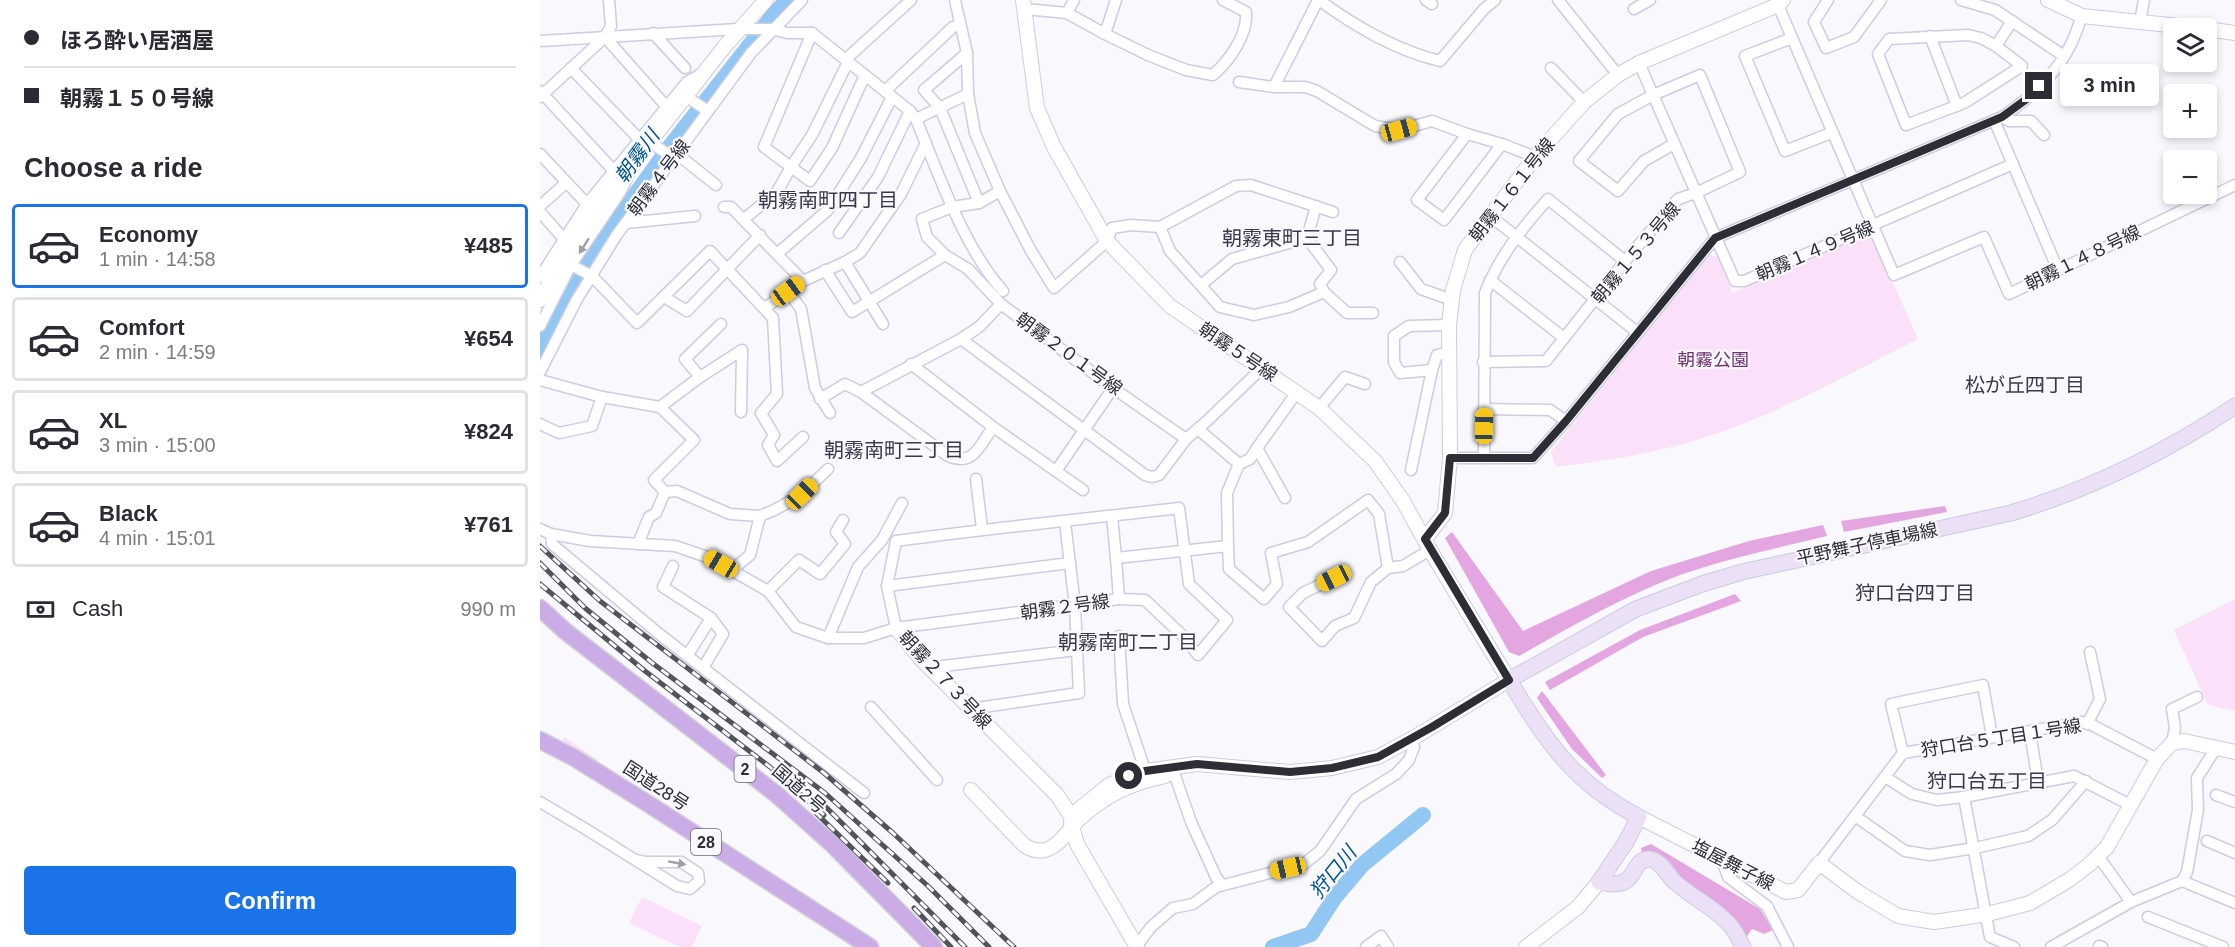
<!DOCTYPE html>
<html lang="en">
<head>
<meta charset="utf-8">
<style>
  :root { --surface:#fff; --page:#f7f7f7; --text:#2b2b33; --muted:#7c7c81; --line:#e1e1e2; --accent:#1a73e8 }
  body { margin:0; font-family:Helvetica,"Noto Sans JP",sans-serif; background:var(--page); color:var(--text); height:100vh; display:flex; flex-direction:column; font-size:22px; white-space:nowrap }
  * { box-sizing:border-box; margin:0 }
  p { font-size:20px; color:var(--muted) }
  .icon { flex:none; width:33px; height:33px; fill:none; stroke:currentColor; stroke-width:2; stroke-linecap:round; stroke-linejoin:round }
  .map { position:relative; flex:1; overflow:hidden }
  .panel { display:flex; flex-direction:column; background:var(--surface); width:540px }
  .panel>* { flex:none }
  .hud { display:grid; align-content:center; height:132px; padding:0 24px; background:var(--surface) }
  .fabs { position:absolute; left:1623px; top:18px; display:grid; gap:12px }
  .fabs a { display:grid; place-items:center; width:54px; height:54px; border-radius:6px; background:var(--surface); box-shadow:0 3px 9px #0003; font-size:30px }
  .end { position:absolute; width:27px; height:27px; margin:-14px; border:8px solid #2d2d36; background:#fff; box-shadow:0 0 0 3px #fff }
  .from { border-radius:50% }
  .bubble { position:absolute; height:42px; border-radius:6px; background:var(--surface); box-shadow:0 3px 9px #0003; font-size:20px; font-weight:700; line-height:42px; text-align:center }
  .car { position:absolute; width:18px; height:36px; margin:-18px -9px; border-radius:8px; box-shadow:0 0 4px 2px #0007; background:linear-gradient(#f5c518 24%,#345 0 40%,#f5c518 0 76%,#345 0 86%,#f5c518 0) }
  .hud b { display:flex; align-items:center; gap:21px; height:57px; font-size:22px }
  .hud b+b { border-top:2px solid var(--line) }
  .hud i { width:15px; height:15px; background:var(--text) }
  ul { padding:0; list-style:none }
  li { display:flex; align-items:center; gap:18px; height:84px; margin:0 12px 9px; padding:0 12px; border:3px solid var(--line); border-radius:6px }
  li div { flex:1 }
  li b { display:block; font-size:22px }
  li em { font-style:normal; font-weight:700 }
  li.current { border-color:var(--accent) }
  li>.icon { width:54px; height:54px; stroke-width:1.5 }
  h2 { padding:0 24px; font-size:27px; line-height:72px }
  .pay { display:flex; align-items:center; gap:15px; height:66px; padding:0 24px; font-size:22px }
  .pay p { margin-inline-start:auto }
  .button { display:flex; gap:12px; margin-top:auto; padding:12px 24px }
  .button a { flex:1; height:69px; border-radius:6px; background:var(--accent); color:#fff; font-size:24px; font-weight:700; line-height:69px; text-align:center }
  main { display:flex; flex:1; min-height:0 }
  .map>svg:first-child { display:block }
  .green { fill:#fae0f8 }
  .forest { fill:#e3a6e0 }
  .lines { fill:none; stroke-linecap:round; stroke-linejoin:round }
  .river { stroke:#92c7f3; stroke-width:16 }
  .minor-casing { stroke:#cccce2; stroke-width:13 }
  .tertiary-casing { stroke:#cccce2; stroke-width:16 }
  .secondary-casing { stroke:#cccce2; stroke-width:17 }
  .trunk-casing { stroke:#d5d5d7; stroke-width:19 }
  .minor { stroke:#fff; stroke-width:10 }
  .tertiary { stroke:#fff; stroke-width:14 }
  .secondary { stroke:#ebe0f6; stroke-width:15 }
  .trunk { stroke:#caace6; stroke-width:16 }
  .rail-casing { stroke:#53535c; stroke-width:5 }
  .rail { stroke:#f8f8fd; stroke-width:3; stroke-dasharray:9; stroke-linecap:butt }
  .oneway { fill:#a0a0a5 }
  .route { stroke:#2d2d36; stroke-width:8 }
  .labels { text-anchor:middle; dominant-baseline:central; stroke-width:4.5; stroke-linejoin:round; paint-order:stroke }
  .shield { fill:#f8f8fd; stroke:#6a6a72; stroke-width:1.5 }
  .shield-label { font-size:16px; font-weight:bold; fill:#2d2d36 }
  .street-label { font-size:18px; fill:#2d2d36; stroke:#f8f8fd }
  .park-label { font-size:18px; fill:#752f75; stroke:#f8f8fd }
  .water-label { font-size:20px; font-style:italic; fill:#005486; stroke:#f8f8fd }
  .neighbourhood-label { font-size:20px; fill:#3a394b; stroke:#f8f8fd }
</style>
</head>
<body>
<main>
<section class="panel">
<div class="hud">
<b><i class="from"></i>ほろ酔い居酒屋</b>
<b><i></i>朝霧１５０号線</b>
</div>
<h2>Choose a ride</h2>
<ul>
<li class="current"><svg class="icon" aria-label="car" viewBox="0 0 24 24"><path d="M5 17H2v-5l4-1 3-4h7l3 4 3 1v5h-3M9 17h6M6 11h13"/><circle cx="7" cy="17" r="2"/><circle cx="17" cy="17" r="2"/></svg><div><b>Economy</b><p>1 min · 14:58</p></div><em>¥485</em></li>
<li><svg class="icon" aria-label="car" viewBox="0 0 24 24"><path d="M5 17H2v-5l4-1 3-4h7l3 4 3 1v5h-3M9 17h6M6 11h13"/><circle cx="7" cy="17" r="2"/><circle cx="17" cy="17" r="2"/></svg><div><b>Comfort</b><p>2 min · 14:59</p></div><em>¥654</em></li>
<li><svg class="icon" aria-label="car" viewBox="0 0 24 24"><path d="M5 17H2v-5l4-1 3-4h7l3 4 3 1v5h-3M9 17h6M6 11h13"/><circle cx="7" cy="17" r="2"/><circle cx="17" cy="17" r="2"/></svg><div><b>XL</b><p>3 min · 15:00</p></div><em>¥824</em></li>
<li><svg class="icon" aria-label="car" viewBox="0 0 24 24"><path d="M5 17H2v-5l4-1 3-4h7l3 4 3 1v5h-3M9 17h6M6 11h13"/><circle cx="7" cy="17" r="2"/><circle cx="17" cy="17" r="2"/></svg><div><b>Black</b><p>4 min · 15:01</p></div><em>¥761</em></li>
</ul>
<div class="pay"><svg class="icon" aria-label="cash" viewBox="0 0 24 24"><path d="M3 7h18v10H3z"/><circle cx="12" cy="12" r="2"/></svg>Cash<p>990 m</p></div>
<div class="button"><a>Confirm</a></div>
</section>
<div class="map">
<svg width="1695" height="947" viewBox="0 0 1695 947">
  <rect width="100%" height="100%" fill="#f8f8fd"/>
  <!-- green -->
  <g class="green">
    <path d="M1326,235L1333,237L1378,339C1304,376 1230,419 1150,442C1106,455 1061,461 1016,467L1011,452L1168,254L1180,258L1192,293Z"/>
    <polygon points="1695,599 1695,711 1668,705 1634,630"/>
    <polygon points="24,737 58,760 57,762 22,742"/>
    <polygon points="102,897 162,926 152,947 140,947 89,923"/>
  </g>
  <!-- forest -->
  <g class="forest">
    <polygon points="1405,506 1407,512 1304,532 1301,521"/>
    <path d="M1283,525L1287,536C1238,548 1188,558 1140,575C1084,596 1032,626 979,656L969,652L905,538L912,532L983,631L1111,571L1209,541Z"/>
    <polygon points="1195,594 1201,601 1103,637 1010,690 1005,682 1100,630"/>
    <polygon points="1002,691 1066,775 1062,778 1032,749 997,698"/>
    <path d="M1111,844L1220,909L1233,930L1224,934L1212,929L1205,939C1188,905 1176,906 1149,885C1131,871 1131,849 1102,854L1101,848Z"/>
  </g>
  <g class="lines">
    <!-- river -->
    <g class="river">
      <polyline points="0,351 24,302 54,252 132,144 236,12 248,0"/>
      <polyline points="733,947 771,934 795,897 822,865 883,815"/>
    </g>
    <defs>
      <g id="minor">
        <polyline points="415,0 427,53 428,94 435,133 460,191 491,251 514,288 567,241 572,228 591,225 620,227 696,186 711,185 793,212"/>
        <path d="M779,0C816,27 855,50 900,61L944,9L955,0"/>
        <polyline points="886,0 892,4"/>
        <polyline points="1018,0 1078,75"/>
        <polyline points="1288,0 1274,22 1286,48 1314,37 1341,0"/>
        <polyline points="1421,0 1455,10 1524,56"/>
        <polyline points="1238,5 1354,275 1444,237 1469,294 1695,185"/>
        <path d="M485,9L527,13L565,34L608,55L646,70L673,75C689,61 708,35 706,12L683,0"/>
        <polyline points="1094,9 1110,0"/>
        <polyline points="527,13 534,0"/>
        <polyline points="1600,22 1604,0"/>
        <polyline points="113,33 145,68"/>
        <path d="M272,33L370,111L376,119C398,173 424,248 463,291"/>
        <polyline points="565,34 576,0"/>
        <polyline points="1390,36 1417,106"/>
        <polyline points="65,37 126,106"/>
        <polyline points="1252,38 1205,56 1245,151 1291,133"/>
        <polyline points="0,41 198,29 232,29 247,33 272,33"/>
        <polyline points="1456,46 1441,38 1428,35 1349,39 1338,54 1366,125 1424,103 1482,66 1456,46 1472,21"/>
        <polyline points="427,53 384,90 400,108 439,203"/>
        <polyline points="306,59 371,0"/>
        <polyline points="308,62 272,135 251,167 270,181 292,148 325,75"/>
        <polyline points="1099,63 1195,281 1204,281 1473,164"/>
        <polyline points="31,68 100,140"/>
        <polyline points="1011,68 1044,102"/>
        <polyline points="699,82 734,87 765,87 777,91 835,126 859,130 892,121 927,134"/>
        <polyline points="734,87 778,0"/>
        <polyline points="0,91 74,171"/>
        <polyline points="345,91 413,27 420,25"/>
        <polyline points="0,97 65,37 71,26 69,0"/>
        <polyline points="147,97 168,111"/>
        <polyline points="1462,117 1469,121 1491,121 1504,135"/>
        <polyline points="376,119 428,94"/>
        <polyline points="1454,120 1518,270"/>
        <polyline points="111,143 134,158"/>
        <polyline points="962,144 904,220 877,200 927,134 962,144 995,157"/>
        <polyline points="0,154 47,204"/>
        <polyline points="137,154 176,185"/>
        <polyline points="0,206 26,183"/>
        <polyline points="776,206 767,238 791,270 780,284 784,292"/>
        <polyline points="184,207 191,207 263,281 305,262 320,253 361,194 386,143"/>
        <polyline points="0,212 23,238"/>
        <polyline points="949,215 1097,332"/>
        <polyline points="204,219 237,192 251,167 224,147 272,33"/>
        <polyline points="86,223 155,216"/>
        <polyline points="620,227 630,251 680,307 714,315 749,307 784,292 807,313 833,313"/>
        <polyline points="299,233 338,177 370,111"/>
        <polyline points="238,253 288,210 321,158 352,97"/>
        <polyline points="405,255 387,237 382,219 412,207 439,203 460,191"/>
        <polyline points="305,262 343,324"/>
        <polyline points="860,262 881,289 912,300"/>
        <polyline points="31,265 52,276 97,323 170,251 233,318 237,394 221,413 234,435 228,445 237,461 263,437"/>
        <polyline points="285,270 312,312 405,255 428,269 461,304"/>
        <polyline points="0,277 47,204 147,82 161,74"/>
        <polyline points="950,280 1024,338"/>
        <polyline points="661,285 692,259 767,238"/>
        <polyline points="248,291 261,309 275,388 290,413"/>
        <polyline points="124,297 147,311 220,235"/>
        <polyline points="226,307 263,281"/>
        <polyline points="0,326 31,265 81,191 89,174"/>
        <polyline points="421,339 605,475 612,477 619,475 646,439 667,421 722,368"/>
        <polyline points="943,362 1006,361 1085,261 1138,199 1156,193 1200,172 1160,75 1113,95 1078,114 1039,161 1078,191 1104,161 1134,144"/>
        <polyline points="371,364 453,427 543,490"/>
        <polyline points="892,370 860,373 854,362 854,336 869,326 909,325"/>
        <polyline points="0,372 36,301 76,236 211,53 262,0"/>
        <polyline points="160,377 202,350 201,412"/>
        <polyline points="0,380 62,397 120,407 154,440 114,480 125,492 116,513 109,517 98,544"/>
        <polyline points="321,392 421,339 439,327 461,304 573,388 646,439"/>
        <path d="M280,399L305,384L321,392L408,456C434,467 440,445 453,427"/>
        <polyline points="120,407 160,377 145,359 181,324"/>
        <polyline points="779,408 805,377 825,384"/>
        <polyline points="944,409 1010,410 1026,421"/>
        <polyline points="0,424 19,433 52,426 62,397"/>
        <polyline points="658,429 699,464 687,493 688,546"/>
        <path d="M910,458H993L1026,421L1175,238L1462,117C1489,99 1515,76 1530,46C1535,37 1538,26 1542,16"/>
        <path d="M944,458L945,293C959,257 982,228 1008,199L1085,261"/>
        <polyline points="699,464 710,459 717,448"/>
        <polyline points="871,470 892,370 897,355 910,352"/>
        <polyline points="516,471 573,388"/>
        <polyline points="436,479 442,529"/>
        <polyline points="125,492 137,491 190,514 220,516 210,555 192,570"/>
        <polyline points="745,498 717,448 757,392"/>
        <path d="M220,516C248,506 267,490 288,469"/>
        <polyline points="572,516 576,558"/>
        <polyline points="0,529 11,534 50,541 135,546 170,558 228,591 256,627 288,638 324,638 356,628 579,599 576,558 688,546 689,569 724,599 737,584 731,553 768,542 828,500 839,514 848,568 863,566 890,550"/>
        <polyline points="11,534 12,544 118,633 324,793"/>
        <polyline points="133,566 123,587 171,618 147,656"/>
        <polyline points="794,578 763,593 749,607 782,641 795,626 814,618 831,582 848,568"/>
        <polyline points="347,586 530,563"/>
        <polyline points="228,591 259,560 280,574 305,544 296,532 303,520"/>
        <path d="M356,628L347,586L356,541C450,528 544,519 639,508L649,584L687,620L658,655L643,636L605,600L579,599"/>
        <polyline points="579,636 583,704 607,776"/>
        <polyline points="288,638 318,567 342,540 362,503"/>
        <polyline points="163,668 183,634 171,618"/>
        <polyline points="393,671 403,666 537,650"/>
        <polyline points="331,707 397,780"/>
        <polyline points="430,709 539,693 535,606 525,522"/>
        <polyline points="1547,724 1560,699 1550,652"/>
        <polyline points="1490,732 1498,782"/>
        <polyline points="1632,743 1635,728 1632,709 1657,697"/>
        <polyline points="1363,753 1351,704 1443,685 1452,737"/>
        <polyline points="632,767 651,822 676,877 682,885"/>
        <polyline points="1345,777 1372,794 1397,800 1424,797 1534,776 1592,806"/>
        <polyline points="1676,795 1695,802"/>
        <polyline points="1424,797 1450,937 1474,947"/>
        <polyline points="0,802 44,828 137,886 150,889 159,881 158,873 141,862 105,862 96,860"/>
        <polyline points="1315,816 1365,851 1390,855 1435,848 1488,836 1512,820 1546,781"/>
        <polyline points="1667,841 1695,853"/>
        <polyline points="1558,856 1591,902"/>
        <polyline points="1182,860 1188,877 1227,906 1248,947"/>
        <polyline points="1279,863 1363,753 1542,722 1552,725 1617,759"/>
        <polyline points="1642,881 1695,903"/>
        <polyline points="1608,917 1683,947"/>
        <polyline points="1559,946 1562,947"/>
        <polyline points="596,947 611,927 633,908 653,904 676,887 764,864 780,851 816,799 856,774 869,760 874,747"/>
        <polyline points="826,947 841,936 848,947"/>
        <polyline points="1511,947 1591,902 1642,881 1647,872 1658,810 1657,778 1676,748"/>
      </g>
      <g id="tertiary">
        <polyline points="483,0 497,108 514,147 567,241 630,306 779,408 835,461 863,501 890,550 969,680 875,737 838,757 792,768 750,772 657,764 605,771 569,785 531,816"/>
        <polyline points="1508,0 1542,16 1658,28"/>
        <polyline points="1666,29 1695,33"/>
        <polyline points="0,300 31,245 73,189 185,46 226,0"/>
        <polyline points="885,539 905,513 910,458 909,325 913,290 925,250 995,157 1044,102 1078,75 1099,63 1238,5 1243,0"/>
        <polyline points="356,628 381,659 517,795 531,816"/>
        <path d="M431,790L484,845C490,849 497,852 505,850C520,846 529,829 539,819C567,794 589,784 625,776"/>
        <polyline points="1099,817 1246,892 1258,890 1279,863 1318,892 1358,916 1394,922 1448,914 1490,903 1529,880 1550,864 1567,847 1617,759 1632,743 1644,741 1695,752"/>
        <polyline points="531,822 537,844 597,947"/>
        <polyline points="986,947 1038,907 1059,882"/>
      </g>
      <path id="secondary" d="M1203,947C1199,938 1195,930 1188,923C1173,907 1153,898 1136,883C1128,877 1120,859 1109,859C1088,860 1101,892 1059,882L1086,842L1099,817C1034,784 1005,740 969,680L1096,609L1162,584L1202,572L1471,513C1551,489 1626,452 1695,406"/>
      <g id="trunk">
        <polyline points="0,608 25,631 236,794 292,844 394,947"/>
        <polyline points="0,740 33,757 107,803 330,947"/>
      </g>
    </defs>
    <!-- minor casing -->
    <use href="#minor" class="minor-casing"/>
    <!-- tertiary casing -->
    <use href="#tertiary" class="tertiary-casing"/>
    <!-- secondary casing -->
    <use href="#secondary" class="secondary-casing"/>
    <!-- trunk casing -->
    <use href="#trunk" class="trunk-casing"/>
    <!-- minor -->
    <use href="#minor" class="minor"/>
    <!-- tertiary -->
    <use href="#tertiary" class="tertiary"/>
    <!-- secondary -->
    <use href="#secondary" class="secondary"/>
    <!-- trunk -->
    <use href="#trunk" class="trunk"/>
    <defs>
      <g id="rail">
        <polyline points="0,546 60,601 284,773 353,833 474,947"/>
        <polyline points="0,563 45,608 111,662 285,793 388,886 449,947"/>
        <polyline points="0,584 105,671 230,767 284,815"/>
        <polyline points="279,800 425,947"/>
        <polyline points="275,812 348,883"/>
        <polyline points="374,908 411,947"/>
      </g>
    </defs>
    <!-- rail casing -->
    <use href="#rail" class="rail-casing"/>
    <!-- rail -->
    <use href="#rail" class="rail"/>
  </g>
  <!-- one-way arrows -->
  <defs><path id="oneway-solid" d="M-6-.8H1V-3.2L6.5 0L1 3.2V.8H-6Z" transform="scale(1.5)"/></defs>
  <g class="oneway">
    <use href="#oneway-solid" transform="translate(44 246) rotate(123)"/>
    <use href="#oneway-solid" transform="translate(137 863) rotate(10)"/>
  </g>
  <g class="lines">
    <!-- route -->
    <polyline class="route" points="589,776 605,771 657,764 750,772 792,768 838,757 892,727 969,680 885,539 905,513 910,458 993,458 1026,421 1175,238 1462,117 1488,98 1499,86"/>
  </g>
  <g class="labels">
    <!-- shield labels -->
    <g class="shield">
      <rect x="194.5" y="756" width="21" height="26" rx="4.5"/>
      <rect x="151" y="829" width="30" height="26" rx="4.5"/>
    </g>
    <g class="shield-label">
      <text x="205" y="769">2</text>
      <text x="166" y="842">28</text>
    </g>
    <!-- street labels -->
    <g class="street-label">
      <text transform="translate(119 178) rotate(-53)">朝霧４号線</text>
      <text transform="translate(972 190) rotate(-52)">朝霧１６１号線</text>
      <text transform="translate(1275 251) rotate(-23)">朝霧１４９号線</text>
      <text transform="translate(1096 253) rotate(-50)">朝霧１５３号線</text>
      <text transform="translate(1543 258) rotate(-26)">朝霧１４８号線</text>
      <text transform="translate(698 352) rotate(34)">朝霧５号線</text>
      <text transform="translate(529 354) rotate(36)">朝霧２０１号線</text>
      <text transform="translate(1327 544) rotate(-12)">平野舞子停車場線</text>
      <text transform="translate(525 607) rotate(-8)">朝霧２号線</text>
      <text transform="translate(405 680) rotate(47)">朝霧２７３号線</text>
      <text transform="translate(1461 738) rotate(-9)">狩口台５丁目１号線</text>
      <text transform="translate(116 786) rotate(33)">国道28号</text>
      <text transform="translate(259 789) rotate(41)">国道2号</text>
      <text transform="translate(1193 865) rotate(27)">塩屋舞子線</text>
    </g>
    <!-- park labels -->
    <g class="park-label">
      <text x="1173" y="360">朝霧公園</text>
    </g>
    <!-- water labels -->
    <g class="water-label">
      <text transform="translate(97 156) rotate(-54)">朝霧川</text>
      <text transform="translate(793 872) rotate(-51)">狩口川</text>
    </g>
    <!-- neighbourhood labels -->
    <g class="neighbourhood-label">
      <text x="288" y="200">朝霧南町四丁目</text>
      <text x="752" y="238">朝霧東町三丁目</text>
      <text x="1485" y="385">松が丘四丁目</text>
      <text x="354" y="450">朝霧南町三丁目</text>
      <text x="1375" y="593">狩口台四丁目</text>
      <text x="588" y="642">朝霧南町二丁目</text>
      <text x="1447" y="781">狩口台五丁目</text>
    </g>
  </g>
</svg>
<div class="fabs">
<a><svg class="icon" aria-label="layers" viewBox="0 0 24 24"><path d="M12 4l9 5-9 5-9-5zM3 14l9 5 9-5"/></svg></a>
<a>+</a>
<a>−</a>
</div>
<i class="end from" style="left:589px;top:776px"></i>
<i class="end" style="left:1499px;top:86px"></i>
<div class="bubble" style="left:1520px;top:64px;width:99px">3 min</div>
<i class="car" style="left:859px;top:130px;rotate:75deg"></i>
<i class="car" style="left:248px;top:291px;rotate:54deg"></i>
<i class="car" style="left:944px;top:426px;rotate:1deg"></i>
<i class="car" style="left:262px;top:494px;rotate:45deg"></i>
<i class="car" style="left:181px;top:564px;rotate:300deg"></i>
<i class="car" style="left:794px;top:578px;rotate:244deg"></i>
<i class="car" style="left:748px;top:868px;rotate:257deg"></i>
</div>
</main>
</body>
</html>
